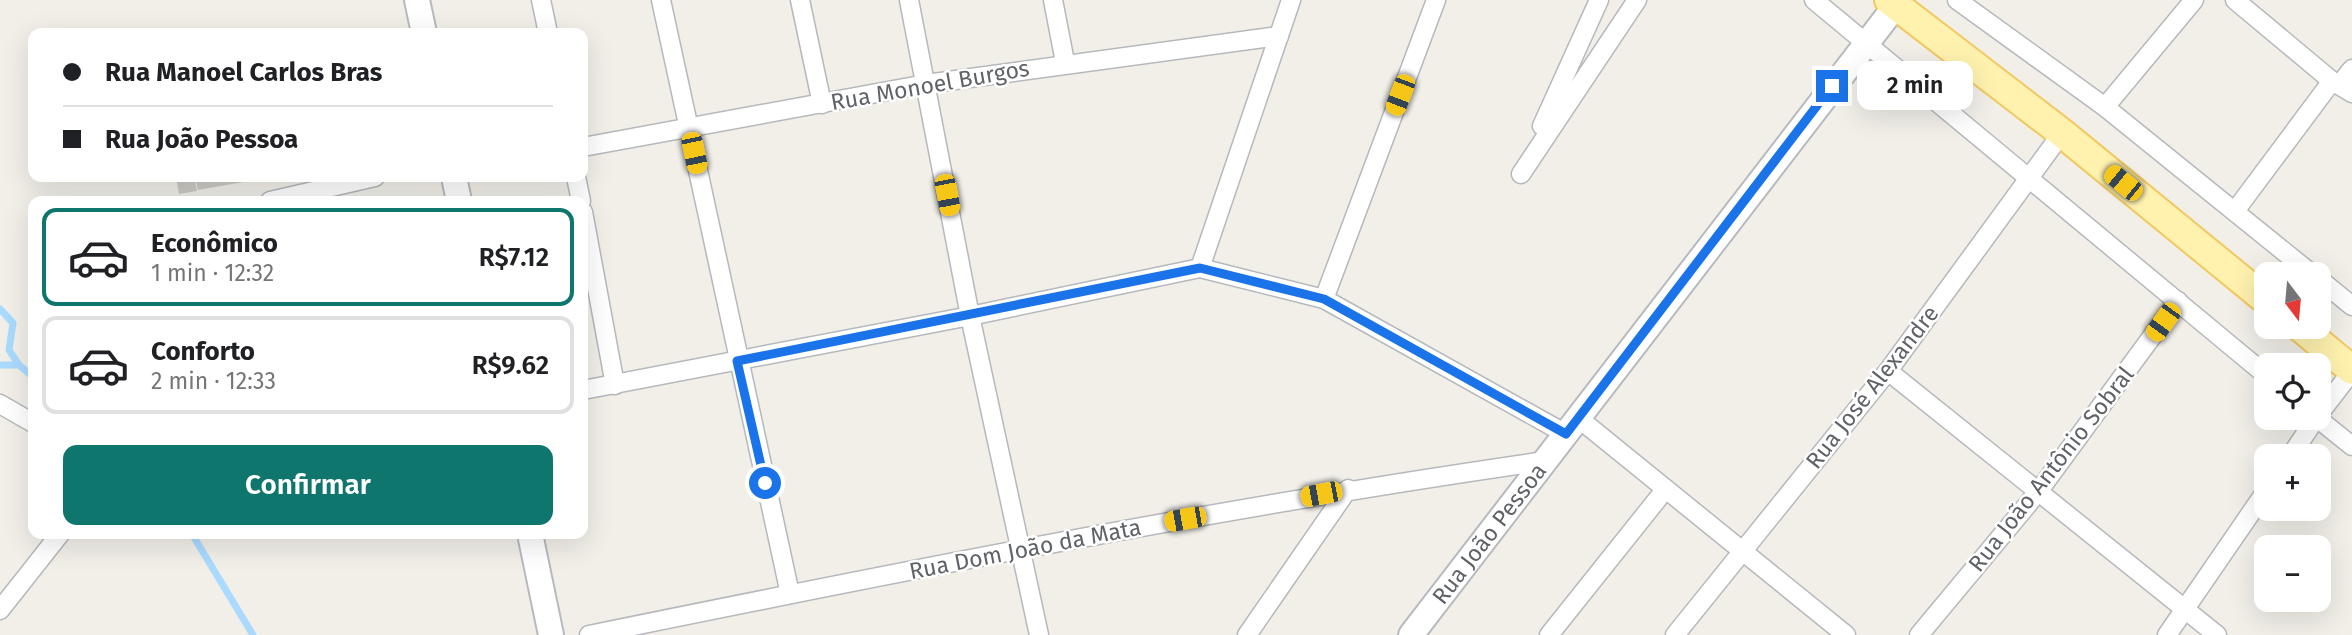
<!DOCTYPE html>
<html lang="pt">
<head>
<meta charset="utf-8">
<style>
  :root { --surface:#fff; --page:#f2f2f2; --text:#202124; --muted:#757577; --line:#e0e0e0; --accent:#0f766e }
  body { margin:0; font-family:"Fira Sans",sans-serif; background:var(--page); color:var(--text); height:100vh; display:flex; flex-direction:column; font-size:26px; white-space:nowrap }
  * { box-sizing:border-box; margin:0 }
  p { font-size:23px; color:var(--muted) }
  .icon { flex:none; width:38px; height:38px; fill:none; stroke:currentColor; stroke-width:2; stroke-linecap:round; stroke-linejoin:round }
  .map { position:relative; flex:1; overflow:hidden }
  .side { position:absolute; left:28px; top:196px; width:560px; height:343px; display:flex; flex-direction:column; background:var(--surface); border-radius:14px; box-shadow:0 7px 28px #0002 }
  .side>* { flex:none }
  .banner { position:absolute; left:28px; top:28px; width:560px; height:154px; border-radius:14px; box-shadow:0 7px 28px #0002; display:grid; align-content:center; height:154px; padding:0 35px; background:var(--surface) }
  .needle { width:46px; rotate:164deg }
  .controls { position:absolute; left:2254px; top:262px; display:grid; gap:14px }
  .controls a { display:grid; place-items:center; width:77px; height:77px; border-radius:14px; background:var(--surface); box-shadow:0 7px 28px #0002; font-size:35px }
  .end { position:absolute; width:32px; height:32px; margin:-16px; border:9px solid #1a73e8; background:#fff; box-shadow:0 0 0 4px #fff }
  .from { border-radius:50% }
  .bubble { position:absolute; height:49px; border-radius:14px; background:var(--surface); box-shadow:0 7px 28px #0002; font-size:23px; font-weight:600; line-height:49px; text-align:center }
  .car { position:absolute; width:21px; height:42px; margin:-21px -10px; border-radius:9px; box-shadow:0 0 5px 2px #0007; background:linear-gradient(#f5c518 24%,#345 0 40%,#f5c518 0 76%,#345 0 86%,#f5c518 0) }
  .banner b { display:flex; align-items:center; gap:24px; height:66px; font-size:26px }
  .banner b+b { border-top:2px solid var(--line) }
  .banner i { width:18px; height:18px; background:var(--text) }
  ul { padding:12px 0 0; list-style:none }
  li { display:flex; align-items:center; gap:21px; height:98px; margin:0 14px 10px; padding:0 21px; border:4px solid var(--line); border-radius:14px }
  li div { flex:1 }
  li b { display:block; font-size:26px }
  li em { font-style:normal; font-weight:600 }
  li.active { border-color:var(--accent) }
  li>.icon { width:63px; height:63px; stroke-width:1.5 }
  .action { display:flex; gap:14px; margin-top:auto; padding:14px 35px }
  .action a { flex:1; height:80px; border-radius:14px; background:var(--accent); color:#fff; font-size:28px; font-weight:600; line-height:80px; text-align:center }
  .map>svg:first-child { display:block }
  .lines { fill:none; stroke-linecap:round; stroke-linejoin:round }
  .stream { stroke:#aadaff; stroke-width:7 }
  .building { fill:#cccac5 }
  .street-casing { stroke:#b5b8bc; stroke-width:21 }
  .secondary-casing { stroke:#b6babf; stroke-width:28 }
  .primary-casing { stroke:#f2c960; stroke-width:32 }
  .street { stroke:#fff; stroke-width:18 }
  .secondary { stroke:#fff; stroke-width:24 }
  .primary { stroke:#fff2af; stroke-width:28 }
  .route { stroke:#1a73e8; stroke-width:9 }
  .labels { text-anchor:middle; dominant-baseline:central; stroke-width:5; stroke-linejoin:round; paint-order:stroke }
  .street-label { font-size:23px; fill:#5f6368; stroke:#fff }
</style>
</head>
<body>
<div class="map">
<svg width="2352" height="635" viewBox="0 0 2352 635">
  <rect width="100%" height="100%" fill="#f1efe8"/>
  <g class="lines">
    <!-- stream -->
    <g class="stream">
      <polyline points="0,309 13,323 9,350 19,365"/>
      <polyline points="0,365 19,365 33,377"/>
      <polyline points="192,534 253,635"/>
    </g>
  </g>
  <!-- building -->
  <g class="building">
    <polygon points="176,177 194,177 197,191 179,194"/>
    <polygon points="195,177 266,177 266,178 198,190"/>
  </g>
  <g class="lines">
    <defs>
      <g id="street">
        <polyline points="541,0 548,33"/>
        <polyline points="661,0 790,594"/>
        <polyline points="800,0 822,104"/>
        <polyline points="909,0 970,316 1039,635"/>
        <polyline points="1053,0 1065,62"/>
        <polyline points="1814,0 2266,375"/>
        <polyline points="1957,0 2105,107 2313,275"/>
        <polyline points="2235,0 2332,81 2352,93"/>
        <polyline points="2340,84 2352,69"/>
        <polyline points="2105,107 2194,0"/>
        <polyline points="1542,126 1599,0"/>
        <polyline points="583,147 926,84 1279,36"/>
        <polyline points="1521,174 1637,0"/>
        <polyline points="576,177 581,201"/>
        <polyline points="270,201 375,177"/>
        <polyline points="2235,211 2332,81"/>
        <polyline points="583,212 615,385"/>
        <polyline points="1200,268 1291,0"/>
        <polyline points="2319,279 2352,306"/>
        <polyline points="1324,299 1436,0"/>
        <polyline points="1888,371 2217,635"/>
        <polyline points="583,390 970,316 1200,268 1324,299 1566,434"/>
        <polyline points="0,404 33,423"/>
        <polyline points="2319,414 2352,371"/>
        <polyline points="1577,417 1846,635"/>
        <polyline points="2317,418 2352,446"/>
        <polyline points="2290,457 2316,418"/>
        <polyline points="0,610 60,534"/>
        <path d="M589,635C907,570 1224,507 1545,461"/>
        <polyline points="1247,635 1348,489"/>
        <polyline points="1549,635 1664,491"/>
        <polyline points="1675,635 1888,371 2062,133"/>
        <polyline points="1919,635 2038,492 2178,301"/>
        <polyline points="2167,635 2266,491"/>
      </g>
      <g id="secondary">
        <polyline points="417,0 424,33"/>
        <polyline points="454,177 459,201"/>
        <polyline points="530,534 551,635"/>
        <path id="s1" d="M1411,635L1900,0"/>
      </g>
      <g id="primary">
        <polyline points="1889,0 2062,133 2266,300"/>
        <polyline points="2300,327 2352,370"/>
      </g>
    </defs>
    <!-- street casing -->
    <use href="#street" class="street-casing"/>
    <!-- secondary casing -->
    <use href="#secondary" class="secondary-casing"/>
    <!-- primary casing -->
    <use href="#primary" class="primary-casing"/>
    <!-- street -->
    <use href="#street" class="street"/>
    <!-- secondary -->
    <use href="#secondary" class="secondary"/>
    <!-- primary -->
    <use href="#primary" class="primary"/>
  </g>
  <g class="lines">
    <!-- route -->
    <polyline class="route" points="765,483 737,361 1200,268 1324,299 1566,434 1832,86"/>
  </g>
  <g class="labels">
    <!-- street labels -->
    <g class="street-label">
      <text transform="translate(930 85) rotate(-10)">Rua Monoel Burgos</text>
      <text transform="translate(1872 387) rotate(-52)">Rua José Alexandre</text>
      <text transform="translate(2051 469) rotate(-52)">Rua João Antônio Sobral</text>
      <text stroke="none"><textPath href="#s1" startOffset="128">Rua João Pessoa</textPath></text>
      <text transform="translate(1025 549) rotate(-11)">Rua Dom João da Mata</text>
    </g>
  </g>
</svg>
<div class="controls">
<a><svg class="needle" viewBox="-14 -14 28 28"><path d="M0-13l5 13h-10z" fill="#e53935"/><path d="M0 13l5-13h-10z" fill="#757577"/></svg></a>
<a><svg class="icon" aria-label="locate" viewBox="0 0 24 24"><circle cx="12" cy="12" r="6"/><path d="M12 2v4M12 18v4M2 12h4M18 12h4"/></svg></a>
<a>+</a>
<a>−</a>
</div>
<i class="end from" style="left:765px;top:483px"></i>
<i class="end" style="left:1832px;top:86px"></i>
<div class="bubble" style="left:1857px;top:61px;width:116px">2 min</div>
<i class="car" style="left:1400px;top:95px;rotate:201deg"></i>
<i class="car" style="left:694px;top:153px;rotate:168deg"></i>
<i class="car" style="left:2123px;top:183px;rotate:309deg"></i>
<i class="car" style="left:947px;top:195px;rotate:169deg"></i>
<i class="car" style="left:2163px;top:322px;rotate:216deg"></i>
<i class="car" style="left:1321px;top:494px;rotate:259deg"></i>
<i class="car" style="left:1185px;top:519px;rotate:260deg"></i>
<div class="banner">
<b><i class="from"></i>Rua Manoel Carlos Bras</b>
<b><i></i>Rua João Pessoa</b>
</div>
<section class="side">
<ul>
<li class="active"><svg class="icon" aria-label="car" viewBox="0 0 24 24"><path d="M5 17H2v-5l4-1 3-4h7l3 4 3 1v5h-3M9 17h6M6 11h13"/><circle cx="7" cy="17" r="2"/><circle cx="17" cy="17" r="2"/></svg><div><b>Econômico</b><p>1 min · 12:32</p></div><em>R$7.12</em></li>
<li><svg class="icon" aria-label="car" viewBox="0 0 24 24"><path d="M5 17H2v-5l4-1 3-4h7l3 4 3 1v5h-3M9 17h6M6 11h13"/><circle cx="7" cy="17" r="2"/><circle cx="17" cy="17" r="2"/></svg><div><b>Conforto</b><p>2 min · 12:33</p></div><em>R$9.62</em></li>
</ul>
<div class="action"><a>Confirmar</a></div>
</section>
</div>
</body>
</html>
